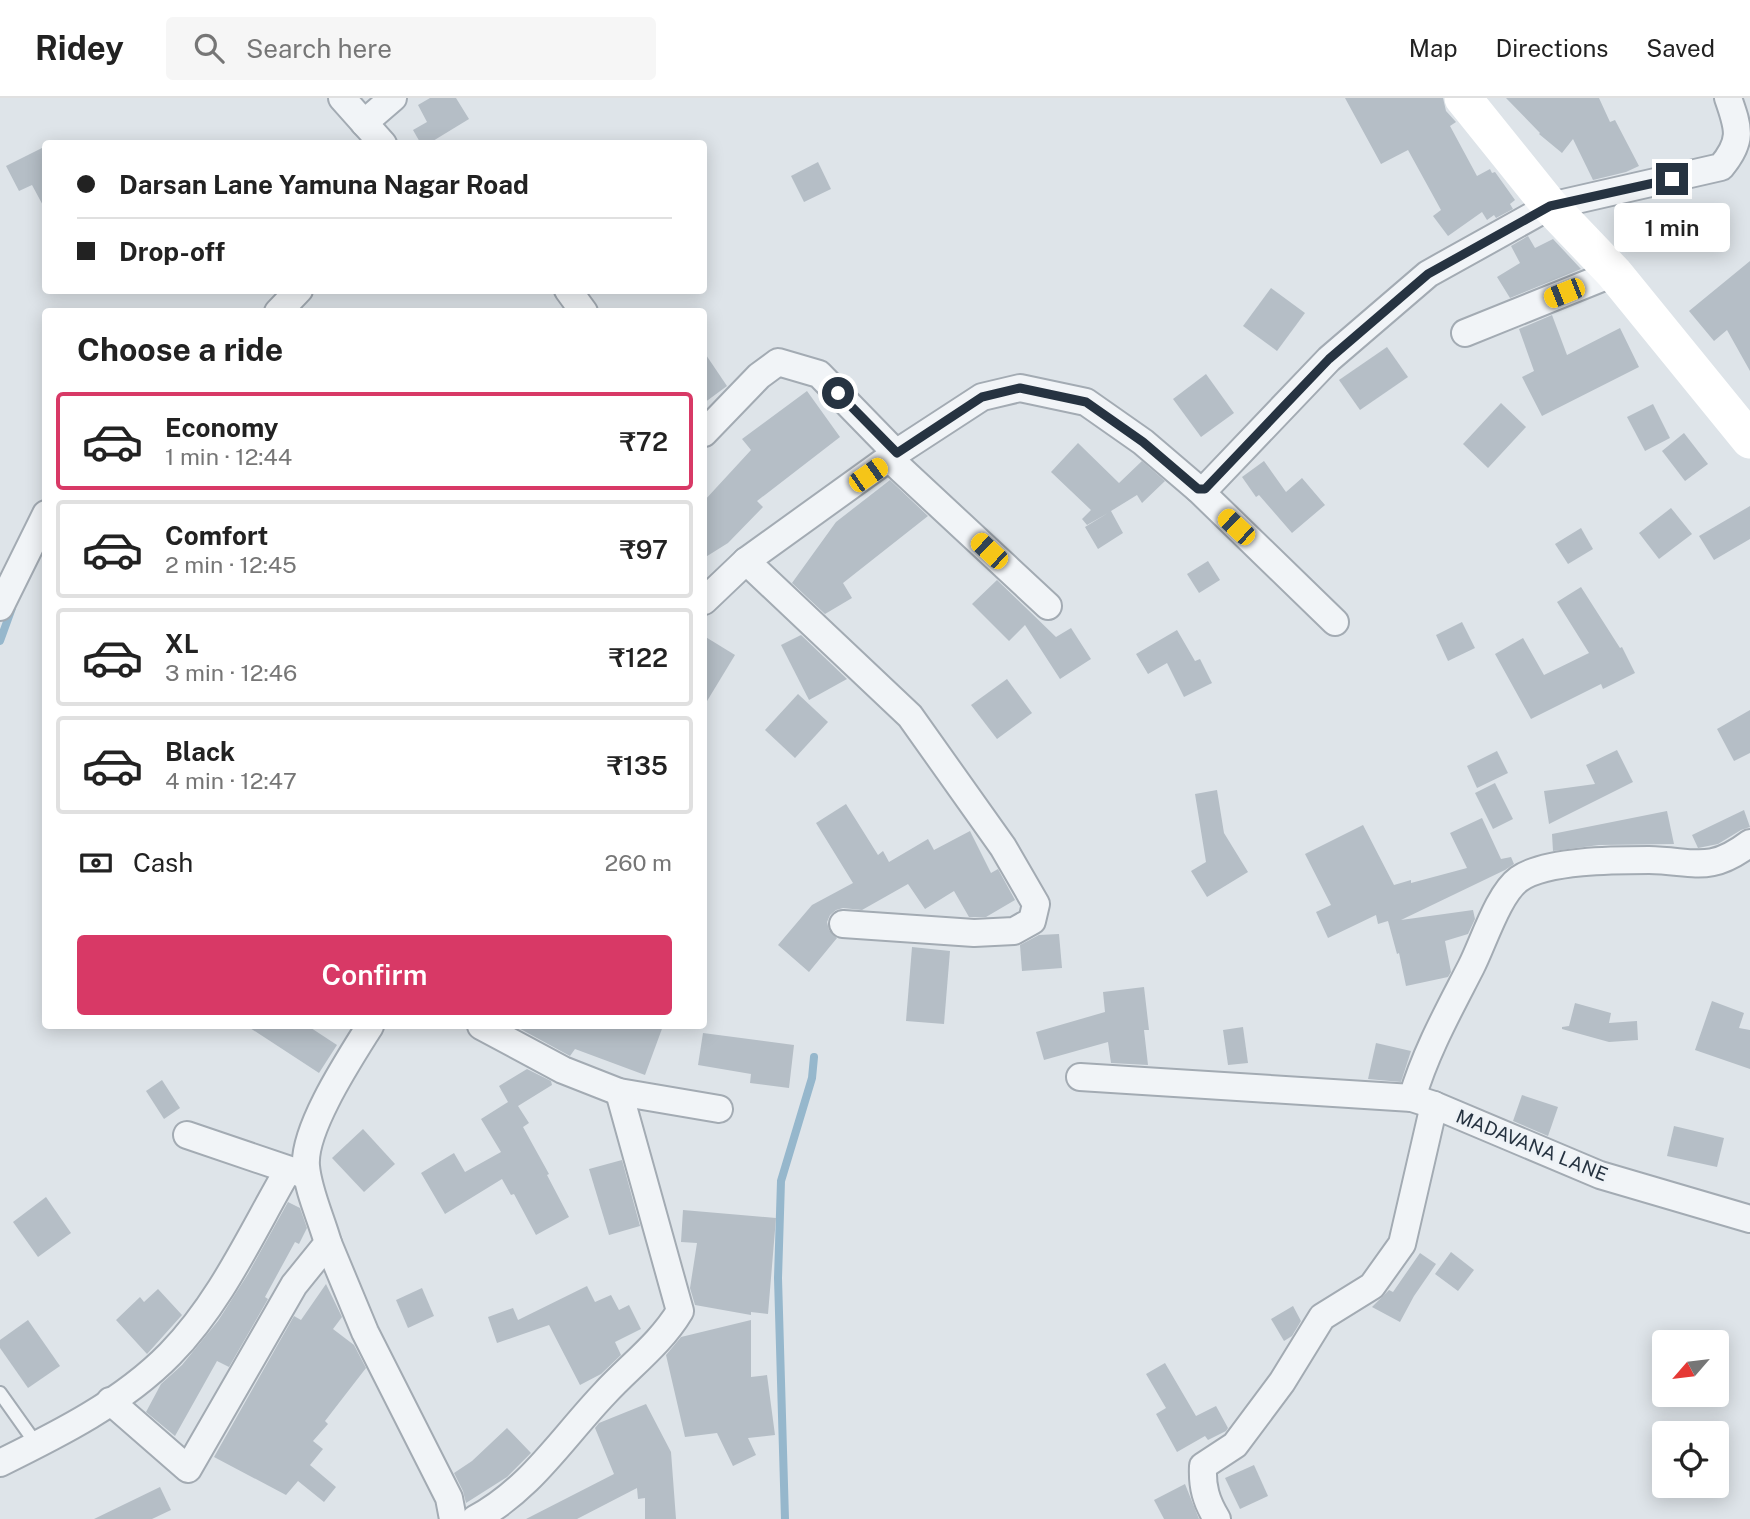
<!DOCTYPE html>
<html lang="en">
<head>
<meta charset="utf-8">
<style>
  :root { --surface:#fff; --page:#f6f6f6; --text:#222; --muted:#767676; --line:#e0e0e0; --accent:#d83966 }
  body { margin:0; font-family:"Public Sans",sans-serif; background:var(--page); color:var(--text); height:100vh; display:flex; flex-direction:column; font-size:26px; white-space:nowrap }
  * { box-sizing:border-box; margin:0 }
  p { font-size:23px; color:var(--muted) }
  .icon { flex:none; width:38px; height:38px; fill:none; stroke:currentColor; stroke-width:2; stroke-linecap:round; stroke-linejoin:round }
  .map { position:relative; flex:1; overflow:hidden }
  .details { position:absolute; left:42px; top:210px; width:665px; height:721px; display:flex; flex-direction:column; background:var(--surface); border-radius:7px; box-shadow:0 4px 18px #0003 }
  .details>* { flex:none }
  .top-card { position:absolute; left:42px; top:42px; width:665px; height:154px; border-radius:7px; box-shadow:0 4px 18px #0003; display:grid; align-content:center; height:154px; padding:0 35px; background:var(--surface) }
  .needle { width:46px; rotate:242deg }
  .tools { position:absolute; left:1652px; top:1232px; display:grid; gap:14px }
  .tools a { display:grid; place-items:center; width:77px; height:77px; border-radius:7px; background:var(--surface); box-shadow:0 4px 18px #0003; font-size:35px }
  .end { position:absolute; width:32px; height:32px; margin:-16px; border:9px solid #263341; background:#fff; box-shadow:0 0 0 4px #fff }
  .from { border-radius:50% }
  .bubble { position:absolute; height:49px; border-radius:7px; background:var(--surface); box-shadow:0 4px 18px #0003; font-size:23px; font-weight:600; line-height:49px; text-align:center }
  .car { position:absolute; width:21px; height:42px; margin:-21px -10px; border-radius:9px; box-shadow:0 0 5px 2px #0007; background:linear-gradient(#f5c518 24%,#345 0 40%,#f5c518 0 76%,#345 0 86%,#f5c518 0) }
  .top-card b { display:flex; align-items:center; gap:24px; height:66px; font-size:26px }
  .top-card b+b { border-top:2px solid var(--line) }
  .top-card i { width:18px; height:18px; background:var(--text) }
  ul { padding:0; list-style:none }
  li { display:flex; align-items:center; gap:21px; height:98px; margin:0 14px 10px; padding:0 21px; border:4px solid var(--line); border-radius:7px }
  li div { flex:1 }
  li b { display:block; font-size:26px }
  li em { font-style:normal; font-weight:600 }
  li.current { border-color:var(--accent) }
  li>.icon { width:63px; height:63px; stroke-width:1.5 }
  h2 { padding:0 35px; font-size:32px; line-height:84px }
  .pay { display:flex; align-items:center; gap:18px; height:77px; padding:0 35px; font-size:26px }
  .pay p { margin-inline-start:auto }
  .cta { display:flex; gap:14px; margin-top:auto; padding:14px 35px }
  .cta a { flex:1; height:80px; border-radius:7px; background:var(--accent); color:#fff; font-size:28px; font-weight:600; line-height:80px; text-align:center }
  header { display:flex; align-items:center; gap:42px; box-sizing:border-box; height:98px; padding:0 35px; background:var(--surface); border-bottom:2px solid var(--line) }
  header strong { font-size:33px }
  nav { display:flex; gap:38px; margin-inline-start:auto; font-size:24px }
  .search { width:490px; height:63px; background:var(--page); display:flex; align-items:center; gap:18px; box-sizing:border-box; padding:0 24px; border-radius:7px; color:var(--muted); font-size:26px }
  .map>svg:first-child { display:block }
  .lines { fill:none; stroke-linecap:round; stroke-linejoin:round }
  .stream { stroke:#96b7cc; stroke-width:8 }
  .building { fill:#b5bec6 }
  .lane-casing { stroke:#a3abb3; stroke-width:16 }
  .street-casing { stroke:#a3abb3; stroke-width:30 }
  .lane { stroke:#f1f4f7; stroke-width:12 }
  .street { stroke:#f1f4f7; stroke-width:26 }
  .secondary { stroke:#fff; stroke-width:37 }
  .route { stroke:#263341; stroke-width:9 }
  .labels { text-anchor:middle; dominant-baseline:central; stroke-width:6; stroke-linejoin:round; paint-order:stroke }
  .street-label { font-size:19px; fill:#263341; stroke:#eef2f6 }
</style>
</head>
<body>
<header>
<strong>Ridey</strong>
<div class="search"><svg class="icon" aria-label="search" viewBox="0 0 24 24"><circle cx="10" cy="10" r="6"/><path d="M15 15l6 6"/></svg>Search here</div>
<nav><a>Map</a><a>Directions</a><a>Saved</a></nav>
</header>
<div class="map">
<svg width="1750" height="1421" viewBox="0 0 1750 1421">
  <rect width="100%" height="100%" fill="#dee4e9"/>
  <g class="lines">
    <!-- stream -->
    <g class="stream">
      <polyline points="0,543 12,510"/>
      <polyline points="785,1421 778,1180 781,1083 812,980 814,959"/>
    </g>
  </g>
  <!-- building -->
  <g class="building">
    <polygon points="430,0 456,0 469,21 428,46 421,46 413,32 427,24 418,7"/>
    <polygon points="1345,0 1443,0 1446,13 1456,24 1450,28 1477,78 1490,71 1492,75 1495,74 1515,102 1510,106 1513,111 1496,120 1494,117 1487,122 1482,114 1448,138 1433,118 1441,112 1408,52 1381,66"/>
    <polygon points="1506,0 1599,0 1610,24 1615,22 1639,68 1626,74 1593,82 1573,41 1562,55 1539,36 1540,35"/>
    <polygon points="46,48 46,113 32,87 19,93 6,68"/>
    <polygon points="818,64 831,91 804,104 791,78"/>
    <polygon points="1528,138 1535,150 1553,141 1581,171 1510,200 1497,179 1520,165 1511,148"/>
    <polygon points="1750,163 1750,273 1727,232 1714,243 1689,213"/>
    <polygon points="1271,190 1305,215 1277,253 1243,228"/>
    <polygon points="1552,217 1567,257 1620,230 1639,269 1542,318 1522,279 1534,273 1519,231"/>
    <polygon points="1387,249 1408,279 1360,312 1339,282"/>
    <polygon points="704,254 727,288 704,305"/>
    <polygon points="1206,276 1234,315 1201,339 1173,301"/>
    <polygon points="807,293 840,339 757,403 763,409 728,445 704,460 704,403 751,352 742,341"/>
    <polygon points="1501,305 1526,329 1488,370 1463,346"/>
    <polygon points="1653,306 1670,340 1645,353 1627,319"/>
    <polygon points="1684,335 1708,366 1685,383 1662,353"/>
    <polygon points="1078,345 1119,385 1142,363 1165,383 1142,405 1137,397 1111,413 1123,435 1098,451 1085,429 1108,415 1087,427 1082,421 1091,412 1051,374"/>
    <polygon points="1264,363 1286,394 1302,380 1325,407 1292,435 1259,397 1256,399 1242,379"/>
    <polygon points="890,382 928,418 843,485 852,500 825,516 792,485 836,424"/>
    <polygon points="1750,408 1750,441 1714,462 1699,438"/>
    <polygon points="1671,410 1692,436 1659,461 1639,435"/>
    <polygon points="1581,430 1593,451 1568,466 1555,446"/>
    <polygon points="1208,463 1220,482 1199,495 1187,476"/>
    <polygon points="997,482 1056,539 1071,530 1091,561 1060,581 1025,527 1009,543 972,506"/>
    <polygon points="1581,489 1620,550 1622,549 1635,575 1603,591 1601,586 1531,621 1495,556 1523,540 1544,577 1589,555 1557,504"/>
    <polygon points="1462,524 1475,550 1448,563 1436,537"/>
    <polygon points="1177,532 1195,563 1200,561 1212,585 1184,599 1167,565 1148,576 1136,556"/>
    <polygon points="801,537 847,581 809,602 781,547"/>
    <polygon points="704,538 735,557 704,608"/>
    <polygon points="1007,581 1032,615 997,641 971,607"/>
    <polygon points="798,596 828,624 795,660 765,632"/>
    <polygon points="1750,612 1750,655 1734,663 1717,631"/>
    <polygon points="1617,652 1633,684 1549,726 1544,693 1595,686 1586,667"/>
    <polygon points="1497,653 1508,675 1477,690 1467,668"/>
    <polygon points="1495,685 1513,721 1493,731 1475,695"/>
    <polygon points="1217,692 1224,735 1248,774 1207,799 1191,773 1206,764 1195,696"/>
    <polygon points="846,706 878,757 883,753 889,764 928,741 934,752 970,733 991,775 998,771 1015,802 986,819 969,819 954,793 925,811 908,786 862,812 843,810 836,812 830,817 827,824 829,832 837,840 809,874 778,847 812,807 853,785 816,725"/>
    <polygon points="1744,712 1750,729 1741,732 1718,746 1698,750 1692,737"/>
    <polygon points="1667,713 1674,746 1599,747 1553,753 1552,736"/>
    <polygon points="1482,720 1501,761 1511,759 1514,766 1505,772 1401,822 1473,812 1475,821 1468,836 1445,843 1451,874 1448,879 1406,888 1399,855 1397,856 1388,823 1378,826 1376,817 1328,840 1316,814 1331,807 1305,756 1363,727 1394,787 1411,782 1411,785 1467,770 1450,735"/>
    <polygon points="1059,836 1062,870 1022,873 1020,847 1039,837"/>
    <polygon points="912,849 950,853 944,926 906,923"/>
    <polygon points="1144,889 1149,932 1144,932 1148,967 1111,965 1108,944 1044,962 1036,934 1105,914 1103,894"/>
    <polygon points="1712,903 1744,915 1739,930 1750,932 1750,971 1695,952"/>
    <polygon points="1575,905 1611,915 1609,925 1637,923 1638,942 1609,944 1562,931 1562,929 1569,928"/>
    <polygon points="247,928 308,928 337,947 319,975"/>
    <polygon points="515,928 663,928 645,977 575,951 570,958"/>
    <polygon points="1243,929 1248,965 1228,967 1223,932"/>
    <polygon points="703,935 794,947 789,990 750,985 751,976 698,967"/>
    <polygon points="1376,945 1411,953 1401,984 1368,981"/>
    <polygon points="527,971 551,983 552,987 518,1008 529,1025 523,1029 549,1076 547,1077 569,1119 536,1137 514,1096 511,1097 502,1081 445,1116 421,1075 454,1055 465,1074 501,1054 481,1021 508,1004 499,988"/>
    <polygon points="162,982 180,1010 164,1021 146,993"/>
    <polygon points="1522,997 1558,1009 1548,1038 1513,1023"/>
    <polygon points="1674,1028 1724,1040 1717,1069 1667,1058"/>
    <polygon points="363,1031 395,1066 364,1094 332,1060"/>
    <polygon points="622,1062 640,1128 609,1137 589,1071"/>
    <polygon points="46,1099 71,1135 38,1159 13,1124"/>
    <polygon points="288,1104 300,1110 307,1130 299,1146 295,1144 265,1199 268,1201 229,1269 217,1263 175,1338 146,1314 161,1286 182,1267 218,1223 248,1176"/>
    <polygon points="683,1112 776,1120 768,1216 751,1214 751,1217 695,1207 690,1190 697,1145 681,1144"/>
    <polygon points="1451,1154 1474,1172 1458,1193 1435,1176"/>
    <polygon points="1420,1155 1436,1166 1414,1198 1400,1224 1372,1209 1389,1192 1393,1194"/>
    <polygon points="326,1186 342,1219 333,1231 354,1247 366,1270 325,1323 328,1326 313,1343 323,1351 310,1367 336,1389 324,1404 298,1383 286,1397 214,1359 294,1218 301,1222"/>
    <polygon points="587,1188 595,1204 611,1197 619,1212 629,1207 641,1231 615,1244 621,1257 601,1276 580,1287 549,1227 497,1245 488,1219 513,1210 518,1222"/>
    <polygon points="422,1190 434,1218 408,1230 396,1202"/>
    <polygon points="158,1191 182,1217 147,1256 116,1222 140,1199 144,1204"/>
    <polygon points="1293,1208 1301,1223 1292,1238 1284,1243 1271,1221"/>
    <polygon points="28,1222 60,1268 28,1290 0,1250 0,1242"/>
    <polygon points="751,1222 751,1279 767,1277 775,1337 748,1340 756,1357 733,1368 717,1335 685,1339 666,1257 681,1239"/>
    <polygon points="1165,1265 1196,1318 1216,1308 1228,1330 1226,1333 1208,1342 1205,1338 1177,1354 1156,1316 1166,1310 1146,1276"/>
    <polygon points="646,1306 671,1354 676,1421 645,1421 645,1400 638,1401 637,1390 577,1421 526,1421 614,1376 595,1330 599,1325"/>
    <polygon points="507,1330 531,1355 507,1379 466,1405 463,1393 454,1375 472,1363"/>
    <polygon points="1254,1367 1268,1398 1240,1411 1225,1380"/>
    <polygon points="1185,1386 1199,1421 1164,1421 1154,1402"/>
    <polygon points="160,1389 171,1412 152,1421 94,1421"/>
  </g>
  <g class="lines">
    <defs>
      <polyline id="lane" points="0,1295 37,1347"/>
      <g id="street">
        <polyline points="342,0 383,46"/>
        <polyline points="364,25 393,0"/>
        <polyline points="568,192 584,214"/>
        <polyline points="278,214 299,192"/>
        <polyline points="1465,235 1614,175"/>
        <polyline points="704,335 759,278 778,264 819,276 896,355"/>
        <polyline points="890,361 1048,508"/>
        <polyline points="1198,391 1335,524"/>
        <polyline points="746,463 910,618 1003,749 1036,806 1032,823 1014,833 974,835 843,826"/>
        <path d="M704,503L746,463L896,355L982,299L1020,290L1086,304L1143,344L1198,391H1205L1329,261L1428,176L1550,108L1721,69C1743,43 1739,31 1728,0"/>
        <polyline points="0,509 46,416"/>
        <polyline points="481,928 563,972 619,994 719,1011"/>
        <polyline points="1080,979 1412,1000"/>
        <path d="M1434,1007L1412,1000C1426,953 1449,912 1471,869C1483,846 1498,796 1519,781C1546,762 1616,762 1649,762C1695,763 1709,776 1750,745"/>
        <polyline points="187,1037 302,1076"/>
        <polyline points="328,1145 365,1234 449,1400 453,1421"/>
        <path d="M110,1303L188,1371L294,1187L328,1145C321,1120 308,1093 306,1068C303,1031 350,960 370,928"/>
        <path d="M0,1365C59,1336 123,1304 170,1256C221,1204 252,1134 288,1072"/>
        <path d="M475,1421C531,1391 562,1340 605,1295C630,1268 661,1245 680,1213L619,994"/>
        <path d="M1217,1421C1206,1403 1202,1389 1203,1368L1235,1347L1282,1284L1322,1219L1372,1188L1402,1146L1434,1007L1600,1077L1750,1121"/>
      </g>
    </defs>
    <!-- lane casing -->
    <use href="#lane" class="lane-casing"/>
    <!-- street casing -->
    <use href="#street" class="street-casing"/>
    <!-- lane -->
    <use href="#lane" class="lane"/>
    <!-- street -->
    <use href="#street" class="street"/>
    <!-- secondary -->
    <polyline class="secondary" points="1463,0 1550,108 1614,175 1750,342"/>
  </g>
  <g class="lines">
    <!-- route -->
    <polyline class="route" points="838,295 897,355 982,299 1020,290 1086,304 1143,344 1198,391 1205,391 1329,261 1428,176 1550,108 1672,81"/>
  </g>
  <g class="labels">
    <!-- street labels -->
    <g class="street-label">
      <text transform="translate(1532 1047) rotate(22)">MADAVANA LANE</text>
    </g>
  </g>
</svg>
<div class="tools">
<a><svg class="needle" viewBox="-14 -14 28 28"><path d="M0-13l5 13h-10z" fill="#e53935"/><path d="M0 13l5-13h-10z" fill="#767676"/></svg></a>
<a><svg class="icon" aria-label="locate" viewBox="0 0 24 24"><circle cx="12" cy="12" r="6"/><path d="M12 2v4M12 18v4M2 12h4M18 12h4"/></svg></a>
</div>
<i class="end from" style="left:838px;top:295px"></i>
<i class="end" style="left:1672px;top:81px"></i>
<div class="bubble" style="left:1614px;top:105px;width:116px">1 min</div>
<i class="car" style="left:1564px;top:195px;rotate:248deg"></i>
<i class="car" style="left:868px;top:377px;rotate:55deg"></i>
<i class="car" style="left:1236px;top:429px;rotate:313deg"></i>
<i class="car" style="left:989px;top:453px;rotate:313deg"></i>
<div class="top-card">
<b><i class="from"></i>Darsan Lane Yamuna Nagar Road</b>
<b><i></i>Drop-off</b>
</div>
<section class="details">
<h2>Choose a ride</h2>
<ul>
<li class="current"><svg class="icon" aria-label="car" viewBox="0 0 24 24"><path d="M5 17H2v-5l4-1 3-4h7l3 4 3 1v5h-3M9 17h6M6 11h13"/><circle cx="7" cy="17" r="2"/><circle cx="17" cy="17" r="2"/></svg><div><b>Economy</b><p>1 min · 12:44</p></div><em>₹72</em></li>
<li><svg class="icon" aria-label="car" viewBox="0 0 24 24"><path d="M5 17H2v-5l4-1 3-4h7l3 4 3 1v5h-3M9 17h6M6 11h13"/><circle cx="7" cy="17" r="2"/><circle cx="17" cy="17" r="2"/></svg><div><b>Comfort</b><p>2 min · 12:45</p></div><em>₹97</em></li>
<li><svg class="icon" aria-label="car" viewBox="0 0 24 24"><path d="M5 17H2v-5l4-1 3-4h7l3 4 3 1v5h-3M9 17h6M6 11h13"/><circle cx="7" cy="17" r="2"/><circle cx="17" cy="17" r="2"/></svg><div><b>XL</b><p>3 min · 12:46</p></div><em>₹122</em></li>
<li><svg class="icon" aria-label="car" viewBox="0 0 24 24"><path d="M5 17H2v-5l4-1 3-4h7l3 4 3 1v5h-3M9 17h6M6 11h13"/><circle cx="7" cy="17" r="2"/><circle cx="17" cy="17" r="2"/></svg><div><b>Black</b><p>4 min · 12:47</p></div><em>₹135</em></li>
</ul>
<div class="pay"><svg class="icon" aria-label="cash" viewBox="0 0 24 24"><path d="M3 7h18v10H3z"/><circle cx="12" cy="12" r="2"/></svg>Cash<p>260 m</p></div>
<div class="cta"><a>Confirm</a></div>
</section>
</div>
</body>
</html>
